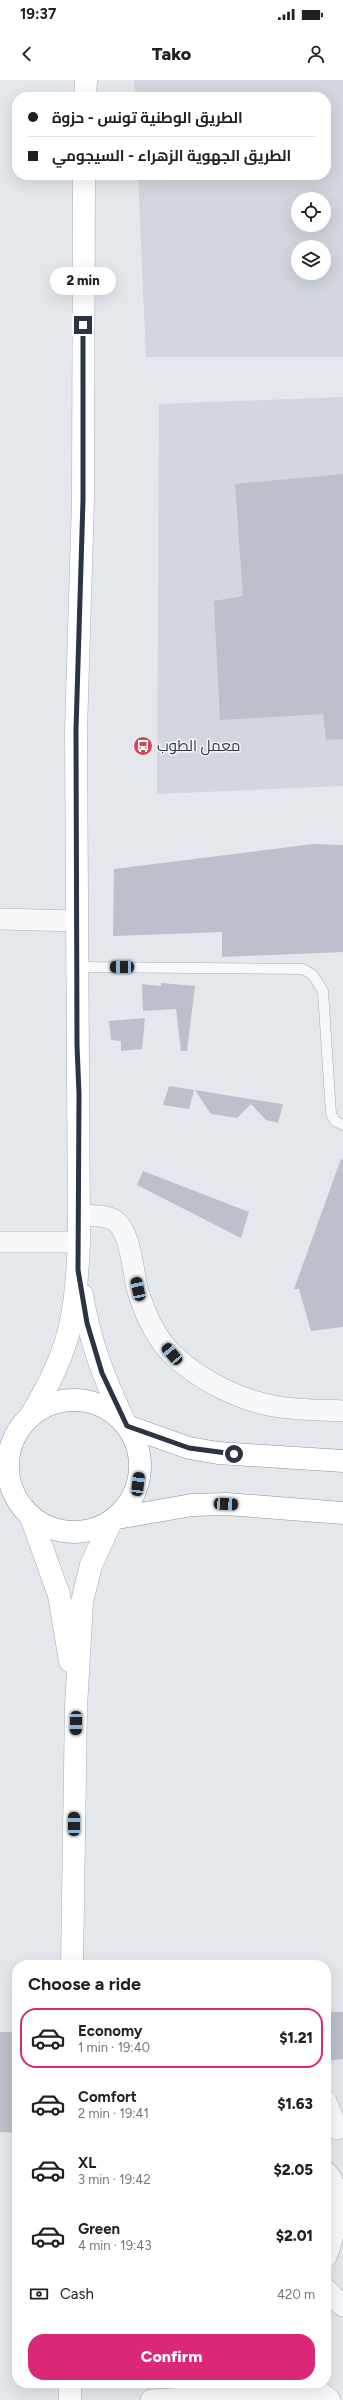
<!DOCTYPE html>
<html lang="en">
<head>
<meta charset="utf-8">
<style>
  :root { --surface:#fff; --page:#f2f2f2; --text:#202124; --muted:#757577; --line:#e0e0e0; --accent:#db2777 }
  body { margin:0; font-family:Figtree,Cairo,sans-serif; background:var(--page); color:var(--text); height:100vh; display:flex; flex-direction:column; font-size:15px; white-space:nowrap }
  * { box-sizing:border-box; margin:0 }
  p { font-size:13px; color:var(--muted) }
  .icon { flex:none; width:22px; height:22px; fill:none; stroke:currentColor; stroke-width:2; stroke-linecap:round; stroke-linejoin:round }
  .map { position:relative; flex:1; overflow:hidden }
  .drawer { position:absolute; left:12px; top:1880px; width:319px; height:428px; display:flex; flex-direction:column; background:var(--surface); border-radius:16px; box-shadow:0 4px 16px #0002 }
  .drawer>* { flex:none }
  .guide { position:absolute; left:12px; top:12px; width:319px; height:88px; border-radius:16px; box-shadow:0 4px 16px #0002; display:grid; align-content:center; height:88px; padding:0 16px; background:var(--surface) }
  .tools { position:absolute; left:291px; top:112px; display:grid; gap:8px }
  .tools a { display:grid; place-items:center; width:40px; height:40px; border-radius:50%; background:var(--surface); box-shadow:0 4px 16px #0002; font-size:20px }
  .end { position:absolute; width:18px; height:18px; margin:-9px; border:5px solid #2b3445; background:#fff; box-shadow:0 0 0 2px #fff }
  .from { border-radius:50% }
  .bubble { position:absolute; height:28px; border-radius:14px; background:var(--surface); box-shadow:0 4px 16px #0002; font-size:13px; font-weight:800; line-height:28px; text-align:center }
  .car { position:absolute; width:12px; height:24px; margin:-12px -6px; border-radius:5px; box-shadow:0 0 3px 1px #0007; background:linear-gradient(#222 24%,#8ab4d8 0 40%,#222 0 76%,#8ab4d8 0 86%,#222 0) }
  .guide b { display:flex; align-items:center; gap:14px; height:38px; font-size:15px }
  .guide b+b { border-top:1px solid var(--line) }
  .guide i { width:10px; height:10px; background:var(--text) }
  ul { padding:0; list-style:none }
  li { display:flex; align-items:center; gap:12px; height:60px; margin:0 8px 6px; padding:0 8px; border:2px solid transparent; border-radius:16px }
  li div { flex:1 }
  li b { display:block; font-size:15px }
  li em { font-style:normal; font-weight:800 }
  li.active { border-color:var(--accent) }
  li>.icon { width:36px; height:36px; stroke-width:1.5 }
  h2 { padding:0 16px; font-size:18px; line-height:48px }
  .pay { display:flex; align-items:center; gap:10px; height:44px; padding:0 16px; font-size:15px }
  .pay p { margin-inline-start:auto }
  .cta { display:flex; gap:8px; margin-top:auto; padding:8px 16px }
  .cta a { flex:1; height:46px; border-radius:16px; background:var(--accent); color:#fff; font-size:16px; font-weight:800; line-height:46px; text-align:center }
  .status { display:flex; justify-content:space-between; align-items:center; height:28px; padding:0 20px; background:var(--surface); direction:ltr }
  .status svg { height:11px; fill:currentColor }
  header { display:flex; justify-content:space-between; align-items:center; height:52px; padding:0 16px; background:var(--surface); font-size:18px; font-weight:800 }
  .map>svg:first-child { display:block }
  .built { fill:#d2d6de; fill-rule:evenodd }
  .building { fill:#bbc0ca }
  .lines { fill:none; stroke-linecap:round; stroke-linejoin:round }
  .lane-casing { stroke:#a9aeb7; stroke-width:11 }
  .street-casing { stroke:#a9aeb7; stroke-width:22 }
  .secondary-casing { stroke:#a9aeb7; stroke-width:23 }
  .highway-casing { stroke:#8b94a3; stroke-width:23 }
  .lane { stroke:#f7f8fa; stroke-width:10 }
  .street { stroke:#f7f8fa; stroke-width:21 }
  .secondary { stroke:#fff; stroke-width:22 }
  .highway { stroke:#fff; stroke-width:22 }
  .route { stroke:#2b3445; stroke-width:5 }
  .labels { text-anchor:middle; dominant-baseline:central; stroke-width:3; stroke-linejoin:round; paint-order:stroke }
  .poi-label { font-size:15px; fill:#2b3445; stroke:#f4f6f9; text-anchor:start }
</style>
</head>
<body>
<div class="status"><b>19:37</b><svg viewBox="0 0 49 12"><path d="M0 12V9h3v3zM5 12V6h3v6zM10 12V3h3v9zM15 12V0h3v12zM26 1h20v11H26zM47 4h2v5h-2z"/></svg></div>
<header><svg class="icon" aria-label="back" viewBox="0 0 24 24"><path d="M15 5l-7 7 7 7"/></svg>Tako<svg class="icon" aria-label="person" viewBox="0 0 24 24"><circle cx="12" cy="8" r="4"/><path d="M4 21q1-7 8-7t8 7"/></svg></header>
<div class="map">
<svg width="343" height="2320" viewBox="0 0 343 2320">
  <rect width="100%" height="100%" fill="#e4e7ec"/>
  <!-- built -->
  <g class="built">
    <path d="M134,0H343V277H146L138,95H326V17H135ZM298,119H324V145H298ZM298,167H324V193H298Z"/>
    <polygon points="343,317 343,706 157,714 159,324"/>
  </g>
  <!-- building -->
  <g class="building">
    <polygon points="343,394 343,659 326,660 323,634 220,640 214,521 243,516 235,404"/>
    <polygon points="313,764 343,765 343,872 222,877 222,852 113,856 114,789"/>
    <polygon points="161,903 195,906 187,971 181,971 176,929 143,931 142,904 161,906"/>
    <polygon points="145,938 142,969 121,971 121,961 111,960 109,941"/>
    <polygon points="169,1006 194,1010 189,1029 163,1025"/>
    <polygon points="195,1010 256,1020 283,1024 278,1043 266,1040 251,1024 237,1038 211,1034"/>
    <polygon points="341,1079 343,1080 343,1247 311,1251 299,1209 294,1209"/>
    <polygon points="143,1091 249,1132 241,1158 137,1105"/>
    <polygon points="327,1932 343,1932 343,1979 326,1981"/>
    <polygon points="0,1952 17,1952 17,2053 0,2052"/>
  </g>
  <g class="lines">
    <defs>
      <polyline id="lane" points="77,887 303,889 313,895 323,911 331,1034 335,1041 343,1045"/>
      <g id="street">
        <polyline points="0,839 76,841"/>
        <path d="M78,1136C89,1136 104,1134 114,1140C132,1152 132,1191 138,1211C145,1234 155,1257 172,1274C200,1301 241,1321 279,1327C300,1330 322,1330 343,1331"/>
        <polyline points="0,1162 79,1162"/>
        <polyline points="326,2021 337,2049"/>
        <path d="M326,2092C343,2107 335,2157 326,2177"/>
        <polyline points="326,2209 343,2226"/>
        <polyline points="151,2320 311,2311 323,2314 330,2320"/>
      </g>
      <g id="secondary">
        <polyline points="85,17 86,0"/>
        <path d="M82,1215C90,1262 104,1298 124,1341"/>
        <path d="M31,1335C70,1271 76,1236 79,1162L76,650L83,420L84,95"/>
        <polyline points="31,1437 59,1515 70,1581"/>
        <polyline points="72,1885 76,1627 82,1522 91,1485 111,1442"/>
        <polyline points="70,2303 70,2320"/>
      </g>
      <g id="highway">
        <circle cx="74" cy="1386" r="66"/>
        <polyline points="127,1346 189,1368 218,1373 343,1381"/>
        <polyline points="117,1438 192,1425 226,1424 343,1433"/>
      </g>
    </defs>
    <!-- lane casing -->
    <use href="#lane" class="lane-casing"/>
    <!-- street casing -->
    <use href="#street" class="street-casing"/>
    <!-- secondary casing -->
    <use href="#secondary" class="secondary-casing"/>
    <!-- highway casing -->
    <use href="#highway" class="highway-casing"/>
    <!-- lane -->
    <use href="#lane" class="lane"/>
    <!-- street -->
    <use href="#street" class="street"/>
    <!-- secondary -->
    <use href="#secondary" class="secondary"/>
    <!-- highway -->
    <use href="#highway" class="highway"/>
  </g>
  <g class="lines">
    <!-- route -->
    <polyline class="route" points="83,245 83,420 76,650 77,965 79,1014 78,1190 87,1243 102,1293 127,1346 189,1368 234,1374"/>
  </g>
  <!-- icons -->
  <defs>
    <symbol id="bus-disc" viewBox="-11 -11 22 22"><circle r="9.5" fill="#d1495b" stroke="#f4f6f9"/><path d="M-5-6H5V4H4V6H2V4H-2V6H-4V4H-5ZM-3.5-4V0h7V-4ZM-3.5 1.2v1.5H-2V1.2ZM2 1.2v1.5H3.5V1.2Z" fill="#fff"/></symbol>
  </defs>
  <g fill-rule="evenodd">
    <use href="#bus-disc" x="132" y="655" width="22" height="22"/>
  </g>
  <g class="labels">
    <!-- poi labels -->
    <g class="poi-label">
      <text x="157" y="666">معمل الطوب</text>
    </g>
  </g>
</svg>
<div class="tools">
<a><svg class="icon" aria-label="locate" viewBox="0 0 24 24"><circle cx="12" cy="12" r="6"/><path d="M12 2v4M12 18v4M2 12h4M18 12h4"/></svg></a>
<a><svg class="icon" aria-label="layers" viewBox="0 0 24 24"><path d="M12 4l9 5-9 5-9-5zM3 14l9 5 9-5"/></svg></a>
</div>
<i class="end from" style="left:234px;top:1374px"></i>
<i class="end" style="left:83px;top:245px"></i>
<div class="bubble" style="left:50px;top:187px;width:66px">2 min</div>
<i class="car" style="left:122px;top:887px;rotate:270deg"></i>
<i class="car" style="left:138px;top:1209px;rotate:348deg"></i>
<i class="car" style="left:172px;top:1274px;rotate:320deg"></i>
<i class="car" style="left:138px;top:1404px;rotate:7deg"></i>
<i class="car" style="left:226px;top:1424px;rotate:93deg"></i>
<i class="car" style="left:76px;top:1643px;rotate:181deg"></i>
<i class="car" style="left:74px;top:1744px;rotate:0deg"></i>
<div class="guide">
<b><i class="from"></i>الطريق الوطنية تونس - حزوة</b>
<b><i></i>الطريق الجهوية الزهراء - السيجومي</b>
</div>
<section class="drawer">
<h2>Choose a ride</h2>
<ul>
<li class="active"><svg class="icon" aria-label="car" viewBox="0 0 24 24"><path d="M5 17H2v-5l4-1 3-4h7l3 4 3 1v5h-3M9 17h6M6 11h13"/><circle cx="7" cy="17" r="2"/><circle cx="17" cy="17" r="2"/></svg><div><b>Economy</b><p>1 min · 19:40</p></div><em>$1.21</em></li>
<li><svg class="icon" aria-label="car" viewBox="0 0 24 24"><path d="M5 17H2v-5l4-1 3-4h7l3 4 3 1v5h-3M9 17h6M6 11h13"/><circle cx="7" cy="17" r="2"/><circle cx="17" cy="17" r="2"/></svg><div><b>Comfort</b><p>2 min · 19:41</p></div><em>$1.63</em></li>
<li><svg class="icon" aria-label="car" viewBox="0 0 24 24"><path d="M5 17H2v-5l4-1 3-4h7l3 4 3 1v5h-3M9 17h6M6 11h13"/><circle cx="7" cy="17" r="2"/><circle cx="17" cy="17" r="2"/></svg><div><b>XL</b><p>3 min · 19:42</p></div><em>$2.05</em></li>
<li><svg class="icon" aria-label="car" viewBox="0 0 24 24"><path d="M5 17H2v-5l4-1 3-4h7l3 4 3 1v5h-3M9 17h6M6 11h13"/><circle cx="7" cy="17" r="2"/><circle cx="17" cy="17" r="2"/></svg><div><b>Green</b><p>4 min · 19:43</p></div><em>$2.01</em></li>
</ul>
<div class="pay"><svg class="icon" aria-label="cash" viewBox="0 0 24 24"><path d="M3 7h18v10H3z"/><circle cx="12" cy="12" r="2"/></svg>Cash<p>420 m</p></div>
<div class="cta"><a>Confirm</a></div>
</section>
</div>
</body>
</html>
